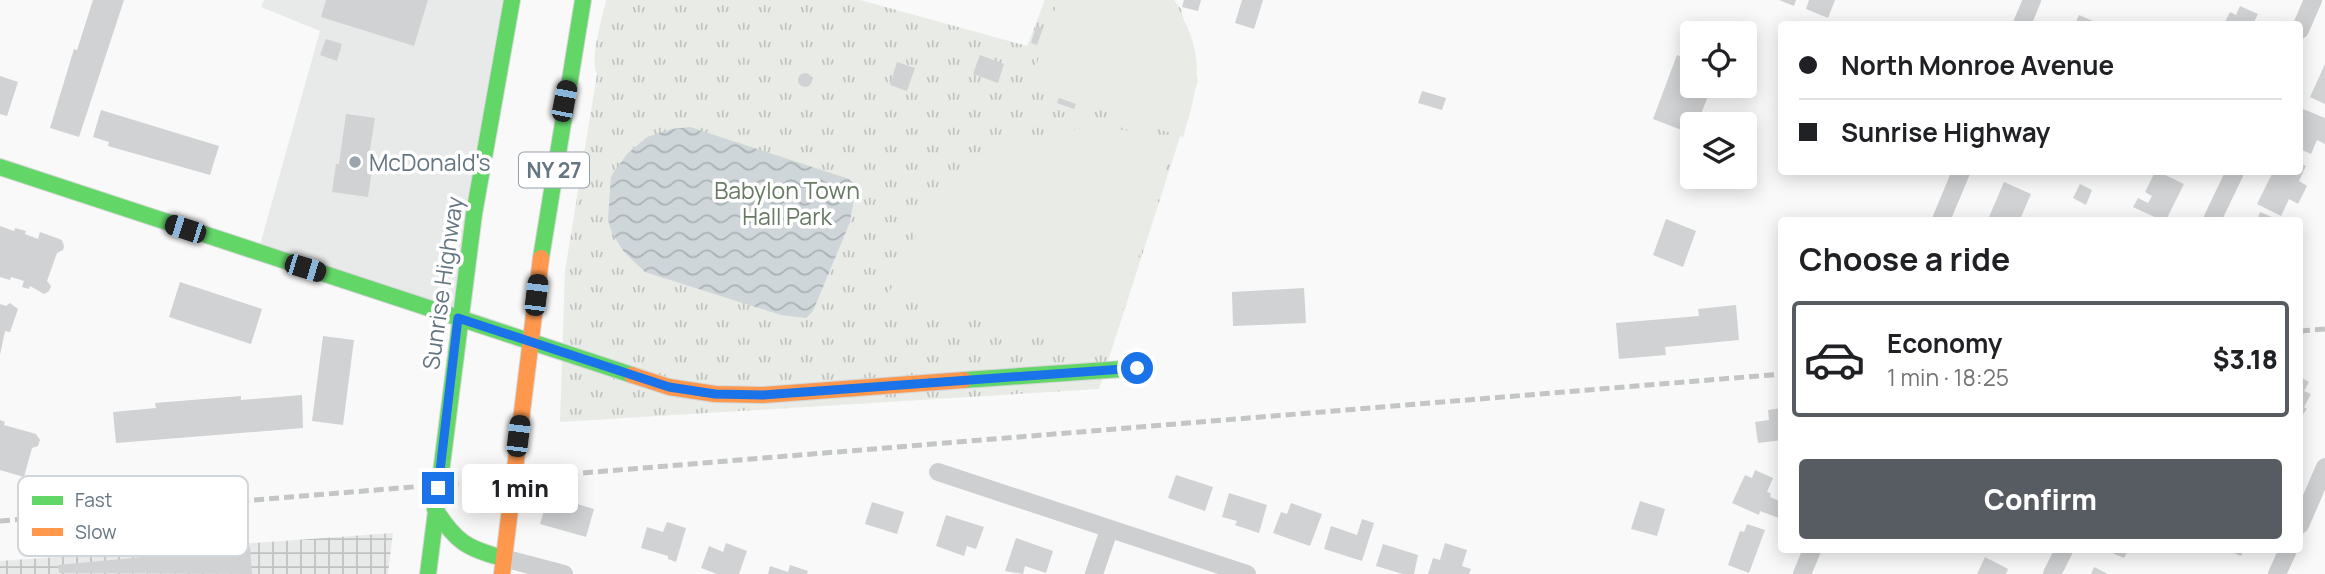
<!DOCTYPE html>
<html lang="en">
<head>
<meta charset="utf-8">
<style>
  :root { --surface:#fff; --page:#f2f2f2; --text:#202124; --muted:#757577; --line:#e0e0e0; --accent:#565c61 }
  body { margin:0; font-family:Manrope,sans-serif; background:var(--page); color:var(--text); height:100vh; display:flex; flex-direction:column; font-size:26px; white-space:nowrap }
  * { box-sizing:border-box; margin:0 }
  p { font-size:23px; color:var(--muted) }
  .icon { flex:none; width:38px; height:38px; fill:none; stroke:currentColor; stroke-width:2; stroke-linecap:round; stroke-linejoin:round }
  .map { position:relative; flex:1; overflow:hidden }
  .details { position:absolute; left:1778px; top:217px; width:525px; height:336px; display:flex; flex-direction:column; background:var(--surface); border-radius:7px; box-shadow:0 4px 18px #0003 }
  .details>* { flex:none }
  .top-card { position:absolute; left:1778px; top:21px; width:525px; height:154px; border-radius:7px; box-shadow:0 4px 18px #0003; display:grid; align-content:center; height:154px; padding:0 21px; background:var(--surface) }
  .controls { position:absolute; left:1680px; top:21px; display:grid; gap:14px }
  .controls a { display:grid; place-items:center; width:77px; height:77px; border-radius:7px; background:var(--surface); box-shadow:0 4px 18px #0003; font-size:35px }
  .end { position:absolute; width:32px; height:32px; margin:-16px; border:9px solid #1a73e8; background:#fff; box-shadow:0 0 0 4px #fff }
  .from { border-radius:50% }
  .bubble { position:absolute; height:49px; border-radius:7px; background:var(--surface); box-shadow:0 4px 18px #0003; font-size:23px; font-weight:800; line-height:49px; text-align:center }
  .car { position:absolute; width:21px; height:42px; margin:-21px -10px; border-radius:9px; box-shadow:0 0 5px 2px #0007; background:linear-gradient(#222 24%,#8ab4d8 0 40%,#222 0 76%,#8ab4d8 0 86%,#222 0) }
  .top-card b { display:flex; align-items:center; gap:24px; height:66px; font-size:26px }
  .top-card b+b { border-top:2px solid var(--line) }
  .top-card i { width:18px; height:18px; background:var(--text) }
  ul { padding:0; list-style:none }
  li { display:flex; align-items:center; gap:21px; height:116px; margin:0 14px 10px; padding:0 7px; border:4px solid transparent; border-radius:7px }
  li div { flex:1 }
  li b { display:block; font-size:26px }
  li em { font-style:normal; font-weight:800 }
  li.selected { border-color:var(--accent) }
  li>.icon { width:63px; height:63px; stroke-width:1.5 }
  h2 { padding:0 21px; font-size:32px; line-height:84px }
  .button { display:flex; gap:14px; margin-top:auto; padding:14px 21px }
  .button a { flex:1; height:80px; border-radius:7px; background:var(--accent); color:#fff; font-size:28px; font-weight:800; line-height:80px; text-align:center }
  .map>svg:first-child { display:block }
  .built { fill:#e8e9e9 }
  .industrial { fill:url(#industrial-grid) }
  .grass { fill:url(#grass-tufts) }
  .pitch { fill:#e8ebe6 }
  .water { fill:url(#water-waves) }
  .building { fill:#d0d2d3 }
  .lines { fill:none; stroke-linecap:round; stroke-linejoin:round }
  .fast-casing { stroke:#d5d6d7; stroke-width:18 }
  .slow-casing { stroke:#d5d6d7; stroke-width:18 }
  .street { stroke:#cecfd0; stroke-width:18 }
  .fast { stroke:#63d668; stroke-width:16 }
  .slow { stroke:#ff974d; stroke-width:16 }
  .rail { stroke:#c3c5c6; stroke-width:5; stroke-dasharray:10 5; stroke-linecap:butt }
  .route { stroke:#1a73e8; stroke-width:9 }
  .poi-dot { fill:#99a4ac; stroke:#fff; stroke-width:2.5 }
  .labels { text-anchor:middle; dominant-baseline:central; stroke-width:7; stroke-linejoin:round; paint-order:stroke }
  .shield { fill:#fff; stroke:#939fa8; stroke-width:2 }
  .shield-label { font-size:21px; font-weight:bold; fill:#657683 }
  .poi-label { font-size:23px; fill:#657683; stroke:#fff; text-anchor:start }
  .park-label { font-size:23px; fill:#687a64; stroke:#fff }
  .street-label { font-size:23px; fill:#657683; stroke:#fff }
  .key { fill:#fff; stroke:#d1d6da; stroke-width:2 }
  .key-label { font-size:19px; fill:#657683 }
</style>
</head>
<body>
<div class="map">
<svg width="2325" height="574" viewBox="0 0 2325 574">
  <defs>
    <pattern id="industrial-grid" width="8" height="8" patternUnits="userSpaceOnUse" patternTransform="scale(1.75)"><rect width="8" height="8" fill="#e8e9e9"/><path d="M0 4h8M4 0v8" fill="none" stroke="#c0c1c2"/></pattern>
    <pattern id="grass-tufts" width="24" height="20" patternUnits="userSpaceOnUse" patternTransform="scale(1.75)"><rect width="24" height="20" fill="#e8ebe6"/><path d="M3 7l-1-3M5 7V3M7 7l1-3M15 17l-1-3M17 17v-4M19 17l1-3" fill="none" stroke="#c0c3c0"/></pattern>
    <pattern id="water-waves" width="16" height="10" patternUnits="userSpaceOnUse" patternTransform="scale(1.75)"><rect width="16" height="10" fill="#ced6d9"/><path d="M0 5q4-4 8 0t8 0" fill="none" stroke="#abb2b5"/></pattern>
  </defs>
  <rect width="100%" height="100%" fill="#f9f9f9"/>
  <!-- built -->
  <polygon class="built" points="264,0 512,0 459,318 258,252 320,31 261,7"/>
  <!-- industrial -->
  <polygon class="industrial" points="393,533 388,574 0,574 0,561"/>
  <!-- grass -->
  <path class="grass" d="M606,0H860L1027,46L1045,0H1174L1181,9L1198,81L1099,389L560,422L565,271L597,74C589,59 603,17 606,0Z"/>
  <!-- pitch -->
  <g class="pitch">
    <path d="M1058,0H1172C1206,52 1200,80 1183,137L1029,87Z"/>
    <polygon points="1092,125 1175,138 1111,346 1102,353 888,295 930,206 999,150"/>
  </g>
  <!-- water -->
  <polygon class="water" points="690,127 849,179 856,186 850,222 813,311 806,318 781,315 645,272 624,252 612,233 608,220 611,176 627,154 647,137 672,129"/>
  <!-- building -->
  <g class="building">
    <polygon points="93,0 124,0 79,137 50,128 74,49 77,50"/>
    <polygon points="326,0 428,0 414,46 321,17"/>
    <polygon points="1184,0 1201,0 1198,11 1182,7"/>
    <polygon points="1242,0 1263,0 1254,29 1235,23"/>
    <polygon points="1779,0 1796,0 1794,6"/>
    <polygon points="1809,0 1835,0 1828,18 1806,9"/>
    <polygon points="2240,6 2258,14 2253,24 2224,24 2230,12 2236,15"/>
    <polygon points="2079,15 2100,24 2075,24"/>
    <polygon points="1036,26 1043,28 1037,45 1031,43"/>
    <polygon points="326,39 342,44 337,61 320,55"/>
    <polygon points="980,55 1004,64 998,83 973,74"/>
    <polygon points="1677,55 1692,61 1692,86 1712,86 1697,124 1692,124 1692,134 1653,119"/>
    <polygon points="897,62 915,68 907,91 890,85"/>
    <polygon points="2325,64 2325,104 2310,97"/>
    <circle cx="805" cy="80" r="7"/>
    <polygon points="0,76 18,82 7,116 0,114"/>
    <polygon points="1422,91 1446,98 1442,110 1418,103"/>
    <polygon points="1059,98 1076,104 1074,109 1057,103"/>
    <polygon points="2303,109 2325,118 2325,144 2317,140 2311,154 2300,149 2300,117"/>
    <polygon points="101,110 219,146 210,175 108,146 109,142 93,137"/>
    <polygon points="346,114 375,118 369,156 374,156 368,197 332,192 336,164 339,164"/>
    <polygon points="2300,163 2306,166 2299,181 2307,186 2298,204 2289,199 2281,216 2257,204 2273,172 2300,172"/>
    <polygon points="2155,172 2159,172 2184,184 2166,220 2161,220 2133,207 2138,198 2148,203 2152,196 2145,192"/>
    <polygon points="2004,182 2031,194 2021,217 2028,220 1998,220 1989,217"/>
    <polygon points="2080,184 2092,190 2086,205 2073,198"/>
    <polygon points="2260,212 2279,220 2257,220"/>
    <polygon points="1666,219 1696,231 1683,267 1653,255"/>
    <polygon points="0,226 14,231 15,228 26,231 25,234 38,239 40,232 62,240 64,246 63,250 57,253 47,281 51,286 49,291 44,294 30,286 29,289 22,287 24,281 11,277 10,280 0,277"/>
    <polygon points="180,282 262,309 251,344 169,317"/>
    <polygon points="1304,288 1306,323 1233,326 1232,292"/>
    <polygon points="10,303 18,309 10,332 5,331 0,355 0,304 6,306"/>
    <polygon points="1736,305 1739,340 1665,347 1666,355 1619,359 1616,323 1699,316 1698,309"/>
    <polygon points="323,336 354,340 343,425 312,421"/>
    <polygon points="2300,377 2309,382 2304,391 2311,394 2304,407 2307,409 2300,418"/>
    <polygon points="302,395 303,428 116,443 113,412 156,408 155,403 241,396 241,400"/>
    <polygon points="1782,408 1782,440 1758,443 1755,422 1769,420 1768,410"/>
    <polygon points="0,420 5,422 4,425 36,434 40,440 38,446 32,448 24,477 0,470"/>
    <polygon points="1755,470 1773,478 1767,492 1771,493 1770,497 1782,502 1779,518 1760,511 1759,515 1732,503 1745,475 1752,478"/>
    <polygon points="1176,475 1213,487 1205,511 1168,498"/>
    <polygon points="1229,493 1267,505 1259,533 1235,525 1237,521 1222,517"/>
    <polygon points="1640,501 1665,509 1657,536 1631,529"/>
    <polygon points="556,502 573,507 574,503 594,509 586,537 540,524 546,504 554,507"/>
    <polygon points="872,502 904,512 897,534 865,524"/>
    <polygon points="1291,503 1322,514 1310,546 1273,533 1281,512 1287,514"/>
    <polygon points="946,515 984,527 976,549 967,546 964,556 936,546"/>
    <polygon points="1362,519 1374,523 1362,561 1324,549 1331,526 1357,535"/>
    <polygon points="667,522 686,528 676,562 668,559 668,556 641,548 647,527 663,532"/>
    <polygon points="1747,524 1765,530 1749,573 1728,565 1740,531 1744,532"/>
    <polygon points="1016,538 1053,551 1046,573 1025,566 1023,574 1005,571"/>
    <polygon points="726,543 747,551 739,574 717,574 701,568 709,546 723,552"/>
    <polygon points="1445,543 1467,550 1462,566 1471,569 1469,574 1428,574 1433,558 1440,560"/>
    <polygon points="1383,544 1418,555 1414,574 1403,574 1376,566"/>
    <polygon points="250,547 252,574 59,573 58,565"/>
    <polygon points="2105,550 2128,550 2124,558"/>
    <polygon points="2226,550 2244,550 2241,556"/>
    <polygon points="1985,557 2008,569 2006,574 1977,574"/>
    <polygon points="790,565 808,571 807,574 768,574 770,566 788,572"/>
    <polygon points="2094,567 2108,574 2091,574"/>
  </g>
  <g class="lines">
    <defs>
      <g id="fast">
        <polyline points="0,167 632,375"/>
        <polyline points="541,258 583,0"/>
        <polyline points="964,380 1137,368"/>
        <path d="M435,509C455,541 467,549 503,558"/>
        <polyline points="428,574 474,214 512,0"/>
      </g>
      <g id="slow">
        <polyline points="632,375 669,387 715,394 763,395 964,380"/>
        <polyline points="502,574 541,258"/>
      </g>
    </defs>
    <!-- fast casing -->
    <use href="#fast" class="fast-casing"/>
    <!-- slow casing -->
    <use href="#slow" class="slow-casing"/>
    <!-- street -->
    <g class="street">
      <polyline points="2022,24 2032,0"/>
      <polyline points="2300,30 2313,0"/>
      <polyline points="1941,220 1961,172"/>
      <polyline points="2212,220 2235,172"/>
      <polyline points="938,472 1247,574"/>
      <polyline points="2300,525 2325,467"/>
      <polyline points="503,558 564,574"/>
      <polyline points="1094,574 1109,530"/>
      <polyline points="1802,574 1812,550"/>
      <polyline points="2052,574 2064,550"/>
      <polyline points="2277,574 2288,550"/>
    </g>
    <!-- fast -->
    <use href="#fast" class="fast"/>
    <!-- slow -->
    <use href="#slow" class="slow"/>
    <!-- rail -->
    <g class="rail">
      <polyline points="2300,331 2325,329"/>
      <polyline points="0,521 1782,374"/>
    </g>
  </g>
  <g class="lines">
    <!-- route -->
    <polyline class="route" points="438,488 458,318 669,387 715,394 763,395 1137,368"/>
  </g>
  <!-- markers -->
  <circle class="poi-dot" cx="355" cy="162" r="7"/>
  <g class="labels">
    <!-- shield labels -->
    <rect class="shield" x="519" y="152.5" width="70" height="35" rx="5"/>
    <g class="shield-label">
      <text x="554" y="170">NY 27</text>
    </g>
    <!-- poi labels -->
    <g class="poi-label">
      <text x="369" y="162">McDonald's</text>
    </g>
    <!-- park labels -->
    <g class="park-label">
      <text x="787" y="190">Babylon Town<tspan x="787" dy="26">Hall Park</tspan></text>
    </g>
    <!-- street labels -->
    <g class="street-label">
      <text transform="translate(442 283) rotate(-82)">Sunrise Highway</text>
    </g>
  </g>
  <!-- legend -->
  <rect x="18" y="476" width="230" height="80" rx="10" class="key"/>
  <rect x="32" y="496" width="31" height="9" fill="#63d668"/>
  <rect x="32" y="528" width="31" height="8" fill="#ff974d"/>
  <g class="key-label">
    <text x="75" y="507">Fast</text>
    <text x="75" y="539">Slow</text>
  </g>
</svg>
<div class="controls">
<a><svg class="icon" aria-label="locate" viewBox="0 0 24 24"><circle cx="12" cy="12" r="6"/><path d="M12 2v4M12 18v4M2 12h4M18 12h4"/></svg></a>
<a><svg class="icon" aria-label="layers" viewBox="0 0 24 24"><path d="M12 4l9 5-9 5-9-5zM3 14l9 5 9-5"/></svg></a>
</div>
<i class="end from" style="left:1137px;top:368px"></i>
<i class="end" style="left:438px;top:488px"></i>
<div class="bubble" style="left:462px;top:464px;width:116px">1 min</div>
<i class="car" style="left:564px;top:101px;rotate:11deg"></i>
<i class="car" style="left:185px;top:229px;rotate:288deg"></i>
<i class="car" style="left:305px;top:268px;rotate:107deg"></i>
<i class="car" style="left:536px;top:295px;rotate:7deg"></i>
<i class="car" style="left:518px;top:436px;rotate:7deg"></i>
<div class="top-card">
<b><i class="from"></i>North Monroe Avenue</b>
<b><i></i>Sunrise Highway</b>
</div>
<section class="details">
<h2>Choose a ride</h2>
<ul>
<li class="selected"><svg class="icon" aria-label="car" viewBox="0 0 24 24"><path d="M5 17H2v-5l4-1 3-4h7l3 4 3 1v5h-3M9 17h6M6 11h13"/><circle cx="7" cy="17" r="2"/><circle cx="17" cy="17" r="2"/></svg><div><b>Economy</b><p>1 min · 18:25</p></div><em>$3.18</em></li>
</ul>
<div class="button"><a>Confirm</a></div>
</section>
</div>
</body>
</html>
